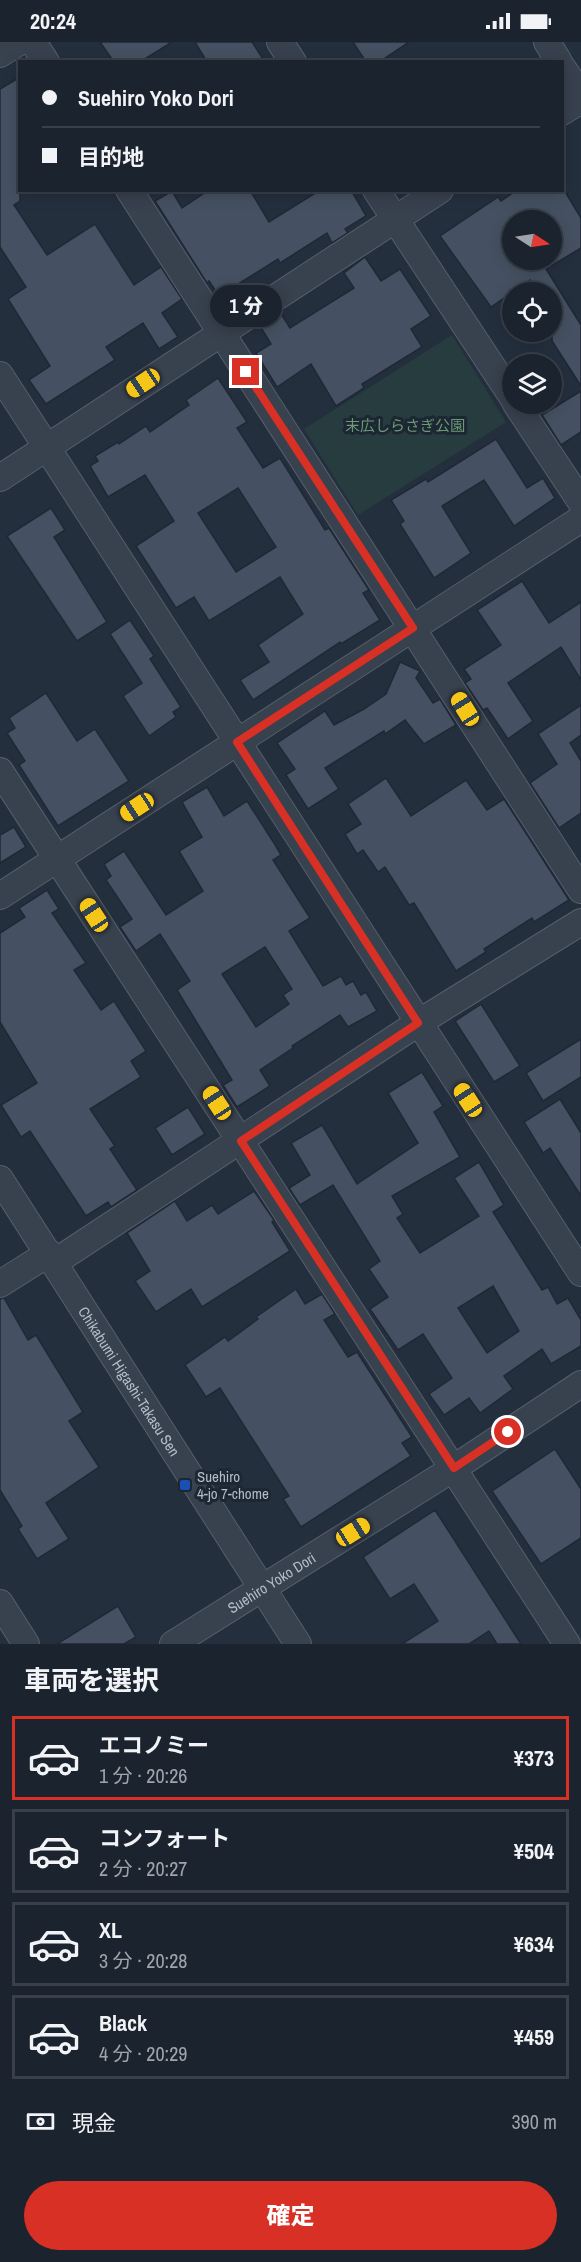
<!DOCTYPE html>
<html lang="ja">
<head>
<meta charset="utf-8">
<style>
  :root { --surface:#1b232e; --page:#242b36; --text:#f1f3f6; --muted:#a0a4aa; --line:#39404a; --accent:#d93025 }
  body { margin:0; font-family:"Archivo Narrow","Noto Sans JP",sans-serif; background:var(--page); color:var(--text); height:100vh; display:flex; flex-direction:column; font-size:22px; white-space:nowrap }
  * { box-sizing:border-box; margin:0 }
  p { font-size:20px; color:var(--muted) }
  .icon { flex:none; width:33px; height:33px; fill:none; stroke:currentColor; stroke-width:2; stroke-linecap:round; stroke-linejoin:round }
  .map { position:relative; height:1602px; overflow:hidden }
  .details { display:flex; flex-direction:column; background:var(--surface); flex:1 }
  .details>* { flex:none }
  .banner { position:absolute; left:18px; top:18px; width:546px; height:132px; border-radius:0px; box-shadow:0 3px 15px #0003,0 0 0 2px var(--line); display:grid; align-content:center; height:132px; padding:0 24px; background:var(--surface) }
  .needle { width:39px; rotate:102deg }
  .tools { position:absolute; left:502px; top:168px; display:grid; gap:12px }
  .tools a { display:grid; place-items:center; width:60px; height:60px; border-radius:50%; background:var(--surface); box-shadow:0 3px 15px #0003,0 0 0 2px var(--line); font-size:30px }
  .end { position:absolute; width:27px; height:27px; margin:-14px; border:8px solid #d93025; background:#fff; box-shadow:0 0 0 3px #fff }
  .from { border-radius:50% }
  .bubble { position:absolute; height:42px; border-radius:21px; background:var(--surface); box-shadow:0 3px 15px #0003,0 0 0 2px var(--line); font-size:20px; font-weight:800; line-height:42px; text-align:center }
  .car { position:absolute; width:18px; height:36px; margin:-18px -9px; border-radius:8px; box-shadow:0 0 4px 2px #0007; background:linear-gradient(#f5c518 24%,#345 0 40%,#f5c518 0 76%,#345 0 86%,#f5c518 0) }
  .banner b { display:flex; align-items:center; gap:21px; height:57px; font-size:22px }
  .banner b+b { border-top:2px solid var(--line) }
  .banner i { width:15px; height:15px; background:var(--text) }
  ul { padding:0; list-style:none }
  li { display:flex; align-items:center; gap:18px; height:84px; margin:0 12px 9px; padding:0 12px; border:3px solid var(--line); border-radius:0px }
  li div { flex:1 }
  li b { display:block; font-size:22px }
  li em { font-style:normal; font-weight:800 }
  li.active { border-color:var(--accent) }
  li>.icon { width:54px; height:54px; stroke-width:1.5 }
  h2 { padding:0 24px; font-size:27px; line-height:72px }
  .pay { display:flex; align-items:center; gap:15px; height:66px; padding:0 24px; font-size:22px }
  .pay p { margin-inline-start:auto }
  .primary-button { display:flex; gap:12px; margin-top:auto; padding:12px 24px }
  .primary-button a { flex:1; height:69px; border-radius:36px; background:var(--accent); color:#fff; font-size:24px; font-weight:800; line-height:69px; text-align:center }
  .status { display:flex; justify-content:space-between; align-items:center; height:42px; padding:0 30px; background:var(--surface); direction:ltr }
  .status svg { height:16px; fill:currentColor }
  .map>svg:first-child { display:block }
  .green { fill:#263c3f }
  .building { fill:#455162; stroke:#1f2835; stroke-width:1.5; fill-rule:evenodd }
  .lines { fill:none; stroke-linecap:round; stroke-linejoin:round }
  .minor-casing { stroke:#565f6c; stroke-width:28 }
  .minor { stroke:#38414e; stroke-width:26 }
  .route { stroke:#d93025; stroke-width:8 }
  .transit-dot { fill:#1a4fb4; stroke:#1d2633; stroke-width:2 }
  .labels { text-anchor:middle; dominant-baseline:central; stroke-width:6; stroke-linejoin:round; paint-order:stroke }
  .park-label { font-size:15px; fill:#6b9a76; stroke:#1d2633 }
  .street-label { font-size:15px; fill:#b4bcc9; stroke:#1d2633 }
  .poi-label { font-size:15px; fill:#b4bcc9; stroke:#1d2633; text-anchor:start }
</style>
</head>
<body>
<div class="status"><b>20:24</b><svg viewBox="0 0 49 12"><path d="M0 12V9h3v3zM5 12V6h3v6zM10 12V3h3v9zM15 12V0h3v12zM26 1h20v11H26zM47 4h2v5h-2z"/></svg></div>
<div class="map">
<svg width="581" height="1602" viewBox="0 0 581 1602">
  <rect width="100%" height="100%" fill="#242f3e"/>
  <!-- green -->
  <polygon class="green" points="452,293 506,380 358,473 304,387"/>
  <!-- building -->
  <g class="building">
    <polygon points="100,0 172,0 140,20 114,20"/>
    <polygon points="195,0 252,0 265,20 207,20"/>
    <polygon points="353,0 409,0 379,20 366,20"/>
    <polygon points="20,35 20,159 14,163 47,213 95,182 134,243 161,225 182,257 162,271 178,295 159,307 143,281 106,305 115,318 46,362 29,338 50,324 8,257 26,245 0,205 0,47"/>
    <polygon points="209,148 250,148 269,180 320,148 351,148 366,174 345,187 348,191 332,201 327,191 280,221 278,217 219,254 209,239 207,241 155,159 172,149 182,166"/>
    <path d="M517,148H564L581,176V206L546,227L581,283V344L552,299V250H538L530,238L491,265L440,194L498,155L501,159ZM513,178H552V218H513Z"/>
    <polygon points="365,215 381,239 400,227 431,274 411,287 422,305 362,342 364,346 336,364 311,322 277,345 256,311 271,302 260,284 280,270 290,286 354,246 344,231"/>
    <path d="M218,336L247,380L237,386L263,426L280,416L325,488L329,486L369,548L363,551L380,578L341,602L340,600L253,658L240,638L269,620L258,603L303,572L280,535L209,579L194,555L176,566L136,504L174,479L145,433L108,455L90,424L98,419L95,414L118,400L119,402L146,384L150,390L189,363L186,358ZM238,446L276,505L236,530L198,471Z"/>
    <polygon points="581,349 581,390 561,403 542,373"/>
    <polygon points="496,397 527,446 543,436 555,456 514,484 484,438 442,464 471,511 434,536 400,482 404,479 391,458 426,437 428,440"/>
    <polygon points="51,466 65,488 54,495 107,580 77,599 7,494"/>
    <polygon points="522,539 549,581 581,560 581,638 561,605 508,641 533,679 508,697 487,666 483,668 465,641 471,637 464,627 501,603 477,568"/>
    <polygon points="130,578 154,614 150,617 181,665 173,670 176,675 149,694 123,654 142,641 110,592"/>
    <polygon points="400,620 420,629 416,636 433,661 440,657 456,683 424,702 405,678 385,692 384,689 325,726 339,747 308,767 286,733 295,727 277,701 325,669 334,683 364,667 386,652"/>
    <polygon points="46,651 77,699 95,687 129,739 58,784 19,723 25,719 7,691 15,686 9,676"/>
    <polygon points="581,663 581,693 570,701 581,719 581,771 559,786 530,741 557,722 538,692"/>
    <polygon points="386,736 411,774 466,738 487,768 504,757 569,858 534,880 532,876 484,907 486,910 456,929 414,861 409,863 385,825 378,830 363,808 357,812 345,792 361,782 348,762"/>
    <path d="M207,745L224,774L247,759L274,801L281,813L273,818L310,876L289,889L323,944L341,934L346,943L353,939L361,953L366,950L377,969L348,985L340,973L292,1004L293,1006L260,1028L270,1044L237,1065L223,1043L232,1038L177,948L190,939L160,892L136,909L120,885L132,877L106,838L111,834L104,822L124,809L166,873L203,849L179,809L202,795L182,760ZM265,905L292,947L283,953L289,962L256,985L222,932Z"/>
    <polygon points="14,785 26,805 0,821 0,793"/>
    <polygon points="47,848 59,867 52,871 86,921 74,928 101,968 114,959 146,1009 131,1019 141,1035 90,1067 115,1104 110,1107 137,1148 111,1165 108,1160 86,1174 30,1089 21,1095 1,1063 37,1041 0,980 0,891 25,875 19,866"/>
    <polygon points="481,962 520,1024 494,1040 455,979"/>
    <polygon points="581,997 581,1035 543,1059 526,1031"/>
    <path d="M422,1030L443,1064L434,1070L460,1115L392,1154L403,1172L397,1176L420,1211L479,1174L454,1136L479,1120L504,1163L493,1170L542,1248L548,1245L557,1262L568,1256L581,1278V1304L551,1322L542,1307L504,1334L513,1347L480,1371L469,1356L444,1373L429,1352L452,1336L423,1292L398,1308L370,1267L388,1255L369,1227L380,1219L333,1143L300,1163L289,1146L310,1133L291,1101L322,1083L357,1142L418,1101L388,1051ZM493,1244L519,1289L487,1311L458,1266Z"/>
    <polygon points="560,1057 581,1091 581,1154 550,1106 543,1111 524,1080"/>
    <polygon points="188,1065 205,1092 172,1113 155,1086"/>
    <polygon points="254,1149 274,1178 272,1180 290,1209 202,1265 191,1247 156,1270 135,1239 150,1229 127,1191 175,1159 187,1179 212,1163 218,1172"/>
    <polygon points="296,1247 305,1262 322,1252 335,1272 324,1278 348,1315 357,1310 412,1395 402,1401 411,1414 301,1485 283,1457 289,1454 220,1346 206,1355 185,1323 225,1295 228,1299 258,1277 256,1275"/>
    <polygon points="4,1256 28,1298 36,1293 83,1370 69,1379 99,1425 46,1461 69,1497 37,1517 18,1487 22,1484 0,1448 0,1257"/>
    <polygon points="555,1407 581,1447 581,1496 541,1522 492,1449"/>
    <polygon points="435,1468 521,1602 497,1602 489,1589 469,1602 402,1602 438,1579 414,1542 390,1557 363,1515"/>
    <polygon points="118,1564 136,1595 124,1602 57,1602"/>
  </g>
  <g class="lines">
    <defs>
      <g id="minor">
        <polyline points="33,0 46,20"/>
        <polyline points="280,0 293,20"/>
        <polyline points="547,0 559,20"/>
        <polyline points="0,12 19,0"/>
        <polyline points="562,25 581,53"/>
        <polyline points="562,70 581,58"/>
        <polyline points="129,148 581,848"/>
        <polyline points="376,148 513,356"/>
        <polyline points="0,333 581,1231"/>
        <polyline points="516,362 581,460"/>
        <polyline points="0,436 440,148"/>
        <polyline points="0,729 567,1602"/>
        <polyline points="0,854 581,477"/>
        <path id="s1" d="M0,1137L298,1602"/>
        <polyline points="55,1220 418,981 581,880"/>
        <polyline points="0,1242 49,1211"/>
        <polyline points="0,1561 26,1602"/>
        <path id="s2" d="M173,1602L454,1426L581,1342"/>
      </g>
    </defs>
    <!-- minor casing -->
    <use href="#minor" class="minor-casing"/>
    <!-- minor -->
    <use href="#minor" class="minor"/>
  </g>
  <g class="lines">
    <!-- route -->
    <polyline class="route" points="246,330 413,586 237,700 418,981 241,1099 454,1426 508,1390"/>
  </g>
  <!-- markers -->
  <rect class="transit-dot" x="179" y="1437" width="12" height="12" rx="3"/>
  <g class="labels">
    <!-- park labels -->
    <g class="park-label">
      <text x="405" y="383">末広しらさぎ公園</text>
    </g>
    <!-- street labels -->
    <g class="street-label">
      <text stroke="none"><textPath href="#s1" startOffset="240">Chikabumi Higashi-Takasu Sen</textPath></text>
      <text stroke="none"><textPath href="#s2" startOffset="116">Suehiro Yoko Dori</textPath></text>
    </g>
    <!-- poi labels -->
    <g class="poi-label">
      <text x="197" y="1434">Suehiro<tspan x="197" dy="17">4-jo 7-chome</tspan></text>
    </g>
  </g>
</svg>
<div class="tools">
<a><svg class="needle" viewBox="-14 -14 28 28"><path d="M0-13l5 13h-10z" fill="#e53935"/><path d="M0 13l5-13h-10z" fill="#a0a4aa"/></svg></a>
<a><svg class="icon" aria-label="locate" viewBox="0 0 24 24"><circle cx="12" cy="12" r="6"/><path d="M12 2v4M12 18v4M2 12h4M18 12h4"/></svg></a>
<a><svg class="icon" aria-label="layers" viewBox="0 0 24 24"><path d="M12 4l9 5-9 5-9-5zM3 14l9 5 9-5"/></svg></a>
</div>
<i class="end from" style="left:508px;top:1390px"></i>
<i class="end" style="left:246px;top:330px"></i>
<div class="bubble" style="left:210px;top:243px;width:72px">1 分</div>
<i class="car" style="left:143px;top:341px;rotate:236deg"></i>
<i class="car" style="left:465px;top:667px;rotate:328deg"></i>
<i class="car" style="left:137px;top:765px;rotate:237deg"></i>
<i class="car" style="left:94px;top:873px;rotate:327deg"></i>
<i class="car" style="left:468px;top:1058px;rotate:327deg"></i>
<i class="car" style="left:217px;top:1061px;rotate:327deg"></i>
<i class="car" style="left:353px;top:1490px;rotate:58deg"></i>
<div class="banner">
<b><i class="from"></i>Suehiro Yoko Dori</b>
<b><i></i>目的地</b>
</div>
</div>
<section class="details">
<h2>車両を選択</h2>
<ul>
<li class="active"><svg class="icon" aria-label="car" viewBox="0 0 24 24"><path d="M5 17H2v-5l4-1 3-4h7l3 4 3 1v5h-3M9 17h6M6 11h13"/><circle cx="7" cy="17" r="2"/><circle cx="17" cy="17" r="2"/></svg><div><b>エコノミー</b><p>1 分 · 20:26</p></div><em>¥373</em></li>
<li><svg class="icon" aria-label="car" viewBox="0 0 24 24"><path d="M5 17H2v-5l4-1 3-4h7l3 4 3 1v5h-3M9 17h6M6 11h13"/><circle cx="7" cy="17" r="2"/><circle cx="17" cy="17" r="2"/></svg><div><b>コンフォート</b><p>2 分 · 20:27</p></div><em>¥504</em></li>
<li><svg class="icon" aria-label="car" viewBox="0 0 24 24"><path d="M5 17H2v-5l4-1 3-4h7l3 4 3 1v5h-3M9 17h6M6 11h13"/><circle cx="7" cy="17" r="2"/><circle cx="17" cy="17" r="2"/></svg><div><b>XL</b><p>3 分 · 20:28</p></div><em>¥634</em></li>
<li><svg class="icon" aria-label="car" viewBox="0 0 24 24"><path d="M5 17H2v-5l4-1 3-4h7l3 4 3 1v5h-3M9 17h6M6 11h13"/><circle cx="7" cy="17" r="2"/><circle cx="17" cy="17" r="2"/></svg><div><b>Black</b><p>4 分 · 20:29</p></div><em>¥459</em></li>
</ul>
<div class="pay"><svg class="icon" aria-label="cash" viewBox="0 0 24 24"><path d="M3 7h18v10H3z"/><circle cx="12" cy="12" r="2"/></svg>現金<p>390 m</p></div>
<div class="primary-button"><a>確定</a></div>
</section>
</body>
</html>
